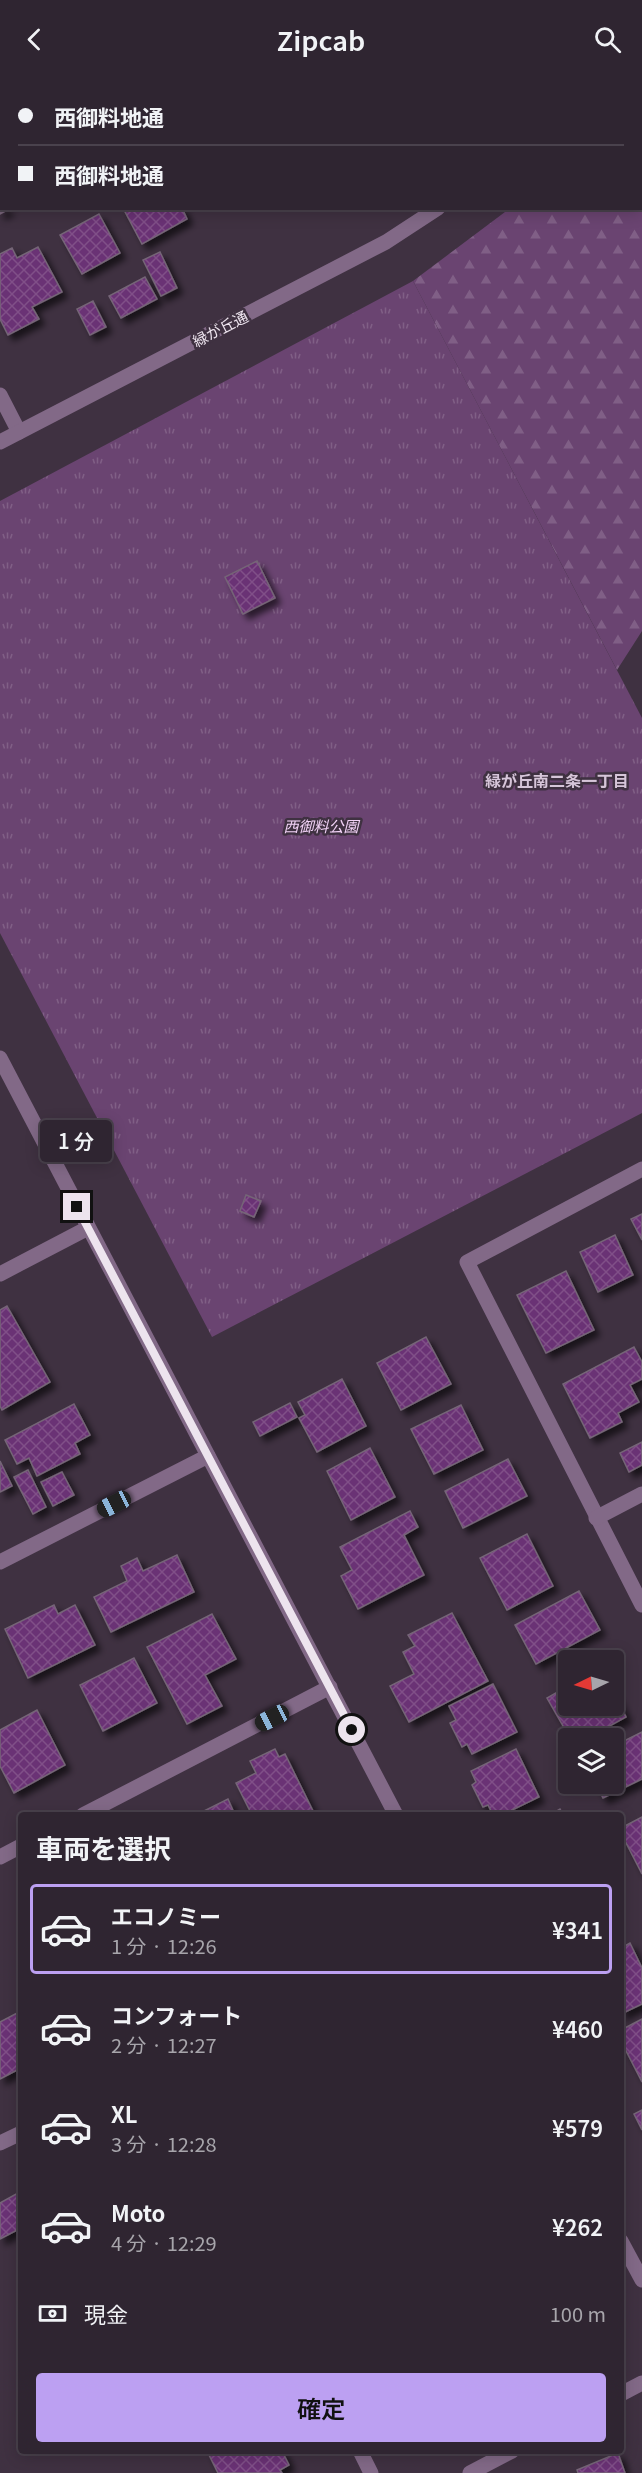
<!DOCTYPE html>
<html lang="ja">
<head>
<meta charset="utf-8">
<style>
  :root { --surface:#2f2531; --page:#372d39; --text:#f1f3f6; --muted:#a7a5ab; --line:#4a424d; --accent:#bca0f2 }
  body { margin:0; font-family:Georgia,"Noto Sans JP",serif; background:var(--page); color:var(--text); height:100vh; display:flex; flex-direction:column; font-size:22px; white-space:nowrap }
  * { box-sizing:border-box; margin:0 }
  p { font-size:20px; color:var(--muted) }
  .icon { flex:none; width:33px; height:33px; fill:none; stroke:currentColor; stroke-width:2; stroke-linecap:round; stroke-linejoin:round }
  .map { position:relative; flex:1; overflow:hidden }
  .drawer { position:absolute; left:18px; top:1734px; width:606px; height:642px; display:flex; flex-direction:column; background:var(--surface); border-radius:6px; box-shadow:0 3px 15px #0003,0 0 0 2px var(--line) }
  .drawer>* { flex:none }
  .banner { position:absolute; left:0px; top:0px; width:642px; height:132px; box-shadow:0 3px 15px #0003,0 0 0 2px var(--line); display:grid; align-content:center; height:132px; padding:0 18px; background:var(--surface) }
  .needle { width:39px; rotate:265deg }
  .buttons { position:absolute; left:558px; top:1572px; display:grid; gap:12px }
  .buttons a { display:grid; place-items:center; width:66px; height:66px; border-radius:6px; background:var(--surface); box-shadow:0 3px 15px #0003,0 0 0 2px var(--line); font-size:30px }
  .end { position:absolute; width:27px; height:27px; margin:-14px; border:8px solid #ede4ee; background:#111; box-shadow:0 0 0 3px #111 }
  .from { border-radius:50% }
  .bubble { position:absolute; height:42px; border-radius:6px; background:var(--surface); box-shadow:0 3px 15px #0003,0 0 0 2px var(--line); font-size:20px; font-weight:600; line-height:42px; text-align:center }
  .car { position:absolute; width:18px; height:36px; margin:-18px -9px; border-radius:8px; box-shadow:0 0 4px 2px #0007; background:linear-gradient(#222 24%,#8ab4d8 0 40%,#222 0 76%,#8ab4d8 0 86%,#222 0) }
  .banner b { display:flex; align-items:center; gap:21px; height:57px; font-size:22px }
  .banner b+b { border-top:2px solid var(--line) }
  .banner i { width:15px; height:15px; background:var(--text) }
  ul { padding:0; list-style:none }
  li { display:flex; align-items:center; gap:18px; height:90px; margin:0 12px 9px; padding:0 6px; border:3px solid transparent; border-radius:6px }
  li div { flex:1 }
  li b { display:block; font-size:22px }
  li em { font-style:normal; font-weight:600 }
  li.selected { border-color:var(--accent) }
  li>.icon { width:54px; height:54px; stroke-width:1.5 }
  h2 { padding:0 18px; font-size:27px; line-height:72px }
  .pay { display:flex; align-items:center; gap:15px; height:66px; padding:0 18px; font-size:22px }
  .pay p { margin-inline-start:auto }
  .action { display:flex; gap:12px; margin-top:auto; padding:12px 18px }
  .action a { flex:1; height:69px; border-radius:6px; background:var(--accent); color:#111; font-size:24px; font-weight:600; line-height:69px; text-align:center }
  header { display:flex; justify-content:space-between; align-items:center; height:78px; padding:0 18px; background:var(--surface); font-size:27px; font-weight:600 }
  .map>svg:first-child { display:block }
  .forest { fill:url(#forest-firs) }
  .park { fill:url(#park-tufts) }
  .building { fill:url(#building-cross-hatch); stroke:#756577; stroke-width:1.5; filter:url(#shadow) }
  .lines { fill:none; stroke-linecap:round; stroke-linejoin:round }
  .minor { stroke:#826987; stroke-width:15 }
  .route { stroke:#ede4ee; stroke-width:8 }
  .labels { text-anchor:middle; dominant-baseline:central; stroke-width:5; stroke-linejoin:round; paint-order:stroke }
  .street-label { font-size:15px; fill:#ede4ee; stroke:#3f3141 }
  .park-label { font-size:15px; font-style:italic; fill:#f2d2f7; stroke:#3f3141 }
  .neighbourhood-label { font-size:16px; font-weight:bold; fill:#d6c5d9; stroke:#3f3141 }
</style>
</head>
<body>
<header><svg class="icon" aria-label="back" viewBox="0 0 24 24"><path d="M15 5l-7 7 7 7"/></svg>Zipcab<svg class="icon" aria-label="search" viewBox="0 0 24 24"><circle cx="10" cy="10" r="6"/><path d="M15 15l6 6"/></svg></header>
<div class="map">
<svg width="642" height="2395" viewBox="0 0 642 2395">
  <defs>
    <pattern id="forest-firs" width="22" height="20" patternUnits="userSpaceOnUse" patternTransform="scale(1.5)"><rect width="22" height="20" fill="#6a4471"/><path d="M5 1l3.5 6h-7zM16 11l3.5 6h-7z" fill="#805f86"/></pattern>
    <pattern id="park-tufts" width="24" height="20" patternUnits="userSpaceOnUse" patternTransform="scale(1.5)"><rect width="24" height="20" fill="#6a4471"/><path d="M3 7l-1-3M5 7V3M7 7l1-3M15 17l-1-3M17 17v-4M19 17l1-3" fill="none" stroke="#805f86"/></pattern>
    <pattern id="building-cross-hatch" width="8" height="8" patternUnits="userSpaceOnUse" patternTransform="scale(1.5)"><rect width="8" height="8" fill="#6a3274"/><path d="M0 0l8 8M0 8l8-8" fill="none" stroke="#805088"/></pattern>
    <filter id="shadow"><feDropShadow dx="5.5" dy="5.5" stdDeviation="3" flood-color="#0009"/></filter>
  </defs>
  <rect width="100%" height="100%" fill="#3f3141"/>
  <!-- forest -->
  <polygon class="forest" points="642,30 642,553 617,592 413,203 509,131 640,130"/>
  <!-- park -->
  <polygon class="park" points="413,203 642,640 642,1035 212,1259 0,855 0,423"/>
  <!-- building -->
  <g class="building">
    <polygon points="134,0 201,0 202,2 132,2"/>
    <polygon points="224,0 254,0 251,2"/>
    <polygon points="398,0 447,0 448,2 399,2"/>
    <polygon points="0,113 2,130 9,131 0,136"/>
    <polygon points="123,130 182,130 187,141 142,166"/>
    <polygon points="99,136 120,175 82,196 60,157"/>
    <polygon points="38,169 62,214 32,229 39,241 8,257 0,241 0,176 12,170 17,180"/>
    <polygon points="160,174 177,210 161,218 143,182"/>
    <polygon points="145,199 157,221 121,240 109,218"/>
    <polygon points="93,223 106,249 90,257 77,231"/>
    <polygon points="257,483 275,520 243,536 225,499"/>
    <polygon points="246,1117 261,1123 254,1139 240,1133"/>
    <polygon points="642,1136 642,1162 631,1141"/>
    <polygon points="615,1157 633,1197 598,1214 580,1174"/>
    <polygon points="566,1193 594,1252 546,1275 517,1217"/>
    <polygon points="7,1228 50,1304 2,1332 0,1328 0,1232"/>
    <polygon points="426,1259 451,1306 401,1332 377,1285"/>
    <polygon points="634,1269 642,1284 642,1301 630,1307 639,1324 618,1335 622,1344 590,1360 563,1306"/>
    <polygon points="342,1301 366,1348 317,1374 299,1340 305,1337 298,1324"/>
    <polygon points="290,1325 297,1339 260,1358 253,1344"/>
    <polygon points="74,1326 90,1357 75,1365 80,1376 37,1398 29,1380 17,1386 5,1362"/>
    <polygon points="461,1327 483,1372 434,1396 411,1351"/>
    <polygon points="642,1364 642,1387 629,1394 620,1375"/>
    <polygon points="370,1370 395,1419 351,1442 327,1393"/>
    <polygon points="508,1381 527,1418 463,1450 445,1413"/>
    <polygon points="0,1383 12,1408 0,1414"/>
    <polygon points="28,1392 46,1429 33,1436 14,1399"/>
    <polygon points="62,1394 74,1417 53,1428 41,1404"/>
    <polygon points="410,1433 418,1449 404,1457 424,1497 358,1531 341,1498 352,1492 340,1469"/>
    <polygon points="527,1456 553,1508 507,1532 480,1480"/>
    <polygon points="177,1477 194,1514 111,1554 94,1519 127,1503 121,1488 137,1480 143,1493"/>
    <polygon points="579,1513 600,1552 536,1586 515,1547"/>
    <polygon points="54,1527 58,1536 75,1527 95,1567 28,1600 5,1551"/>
    <polygon points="452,1535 488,1603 409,1644 390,1608 414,1596 403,1574 415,1568 408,1557"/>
    <polygon points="212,1536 236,1581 205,1597 222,1628 187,1646 147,1569"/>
    <polygon points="134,1580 157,1625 103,1653 80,1607"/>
    <polygon points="493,1606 517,1654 472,1676 467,1666 462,1669 450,1645 456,1642 449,1628"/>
    <polygon points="568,1608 568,1628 614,1628 614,1615 626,1639 588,1660 570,1660 547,1620"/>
    <polygon points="37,1632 65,1687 14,1715 0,1688 0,1652"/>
    <polygon points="642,1654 642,1701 603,1720 596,1706 614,1706 614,1668"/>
    <polygon points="275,1671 279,1679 285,1676 315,1737 252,1737 236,1705 256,1695 250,1683"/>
    <polygon points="516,1671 539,1719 502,1737 493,1737 488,1727 483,1729 472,1707 476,1704 471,1693"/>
    <polygon points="228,1721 235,1737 196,1737"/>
    <polygon points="560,1731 563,1737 550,1737"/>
    <polygon points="642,1739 642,1796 621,1755 621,1750"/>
    <polygon points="630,1865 642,1890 642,1926 621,1936 621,1870"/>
    <polygon points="21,1933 21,1990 0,2001 0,1944"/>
    <polygon points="642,1941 642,2004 621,1963 621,1952"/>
    <polygon points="642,2032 642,2052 634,2036"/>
    <polygon points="18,2115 21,2121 21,2150 0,2161 0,2125"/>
    <polygon points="207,2373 282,2373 289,2387 280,2392 282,2395 218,2395"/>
    <polygon points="618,2375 625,2395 578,2395 577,2392"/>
  </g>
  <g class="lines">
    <!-- minor -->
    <g class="minor">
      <polyline points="13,2 16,0"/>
      <polyline points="593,2 595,0"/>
      <polyline points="0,9 2,8"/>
      <polyline points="0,317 19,354"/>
      <polyline points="0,364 386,164 438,130"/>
      <polyline points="0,980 396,1737"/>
      <polyline points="642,1091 467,1184 642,1527"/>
      <polyline points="0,1196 88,1150"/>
      <polyline points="596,1440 642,1416"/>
      <polyline points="0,1484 208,1378"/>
      <polyline points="83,1737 330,1609"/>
      <polyline points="0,1779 21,1768"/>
      <polyline points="0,2065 21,2055"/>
      <polyline points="621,2163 642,2202"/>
      <polyline points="621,2316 642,2305"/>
      <polyline points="360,2373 371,2395"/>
      <polyline points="470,2395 512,2373"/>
    </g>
  </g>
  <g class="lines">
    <!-- route -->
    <polyline class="route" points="77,1129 352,1652"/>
  </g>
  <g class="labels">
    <!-- street labels -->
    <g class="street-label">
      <text transform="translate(220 250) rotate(-27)">緑が丘通</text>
    </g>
    <!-- park labels -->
    <g class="park-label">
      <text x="321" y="747">西御料公園</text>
    </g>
    <!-- neighbourhood labels -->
    <g class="neighbourhood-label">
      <text x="557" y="702">緑が丘南二条一丁目</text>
    </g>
  </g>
</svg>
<div class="buttons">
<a><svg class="needle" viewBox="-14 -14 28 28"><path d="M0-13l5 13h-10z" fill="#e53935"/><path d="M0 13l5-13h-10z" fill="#a7a5ab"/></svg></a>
<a><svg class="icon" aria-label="layers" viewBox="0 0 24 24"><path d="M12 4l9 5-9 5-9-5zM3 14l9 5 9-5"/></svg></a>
</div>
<i class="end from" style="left:352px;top:1652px"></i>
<i class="end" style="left:77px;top:1129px"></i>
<div class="bubble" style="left:40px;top:1042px;width:72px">1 分</div>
<i class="car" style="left:114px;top:1426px;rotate:243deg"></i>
<i class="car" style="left:272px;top:1640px;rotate:243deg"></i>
<div class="banner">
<b><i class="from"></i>西御料地通</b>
<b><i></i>西御料地通</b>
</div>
<section class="drawer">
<h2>車両を選択</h2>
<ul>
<li class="selected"><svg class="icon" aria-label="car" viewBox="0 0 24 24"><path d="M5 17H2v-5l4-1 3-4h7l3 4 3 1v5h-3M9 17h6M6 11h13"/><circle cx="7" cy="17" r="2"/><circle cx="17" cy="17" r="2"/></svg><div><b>エコノミー</b><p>1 分 · 12:26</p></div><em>¥341</em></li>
<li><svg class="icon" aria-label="car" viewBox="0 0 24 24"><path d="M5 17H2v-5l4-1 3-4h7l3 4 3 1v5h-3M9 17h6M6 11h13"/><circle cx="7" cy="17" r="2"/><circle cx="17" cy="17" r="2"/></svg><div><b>コンフォート</b><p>2 分 · 12:27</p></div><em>¥460</em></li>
<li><svg class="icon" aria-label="car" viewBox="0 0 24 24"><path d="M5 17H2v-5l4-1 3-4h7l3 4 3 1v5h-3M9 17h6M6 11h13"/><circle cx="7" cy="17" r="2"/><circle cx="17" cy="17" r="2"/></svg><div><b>XL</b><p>3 分 · 12:28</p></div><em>¥579</em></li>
<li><svg class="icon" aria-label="car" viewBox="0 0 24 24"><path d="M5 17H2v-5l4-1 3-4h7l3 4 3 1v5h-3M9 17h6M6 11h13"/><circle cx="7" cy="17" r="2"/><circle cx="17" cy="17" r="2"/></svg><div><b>Moto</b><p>4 分 · 12:29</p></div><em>¥262</em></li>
</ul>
<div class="pay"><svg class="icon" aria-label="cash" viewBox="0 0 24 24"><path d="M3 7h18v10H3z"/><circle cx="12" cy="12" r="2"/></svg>現金<p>100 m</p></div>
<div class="action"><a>確定</a></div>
</section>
</div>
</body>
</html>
